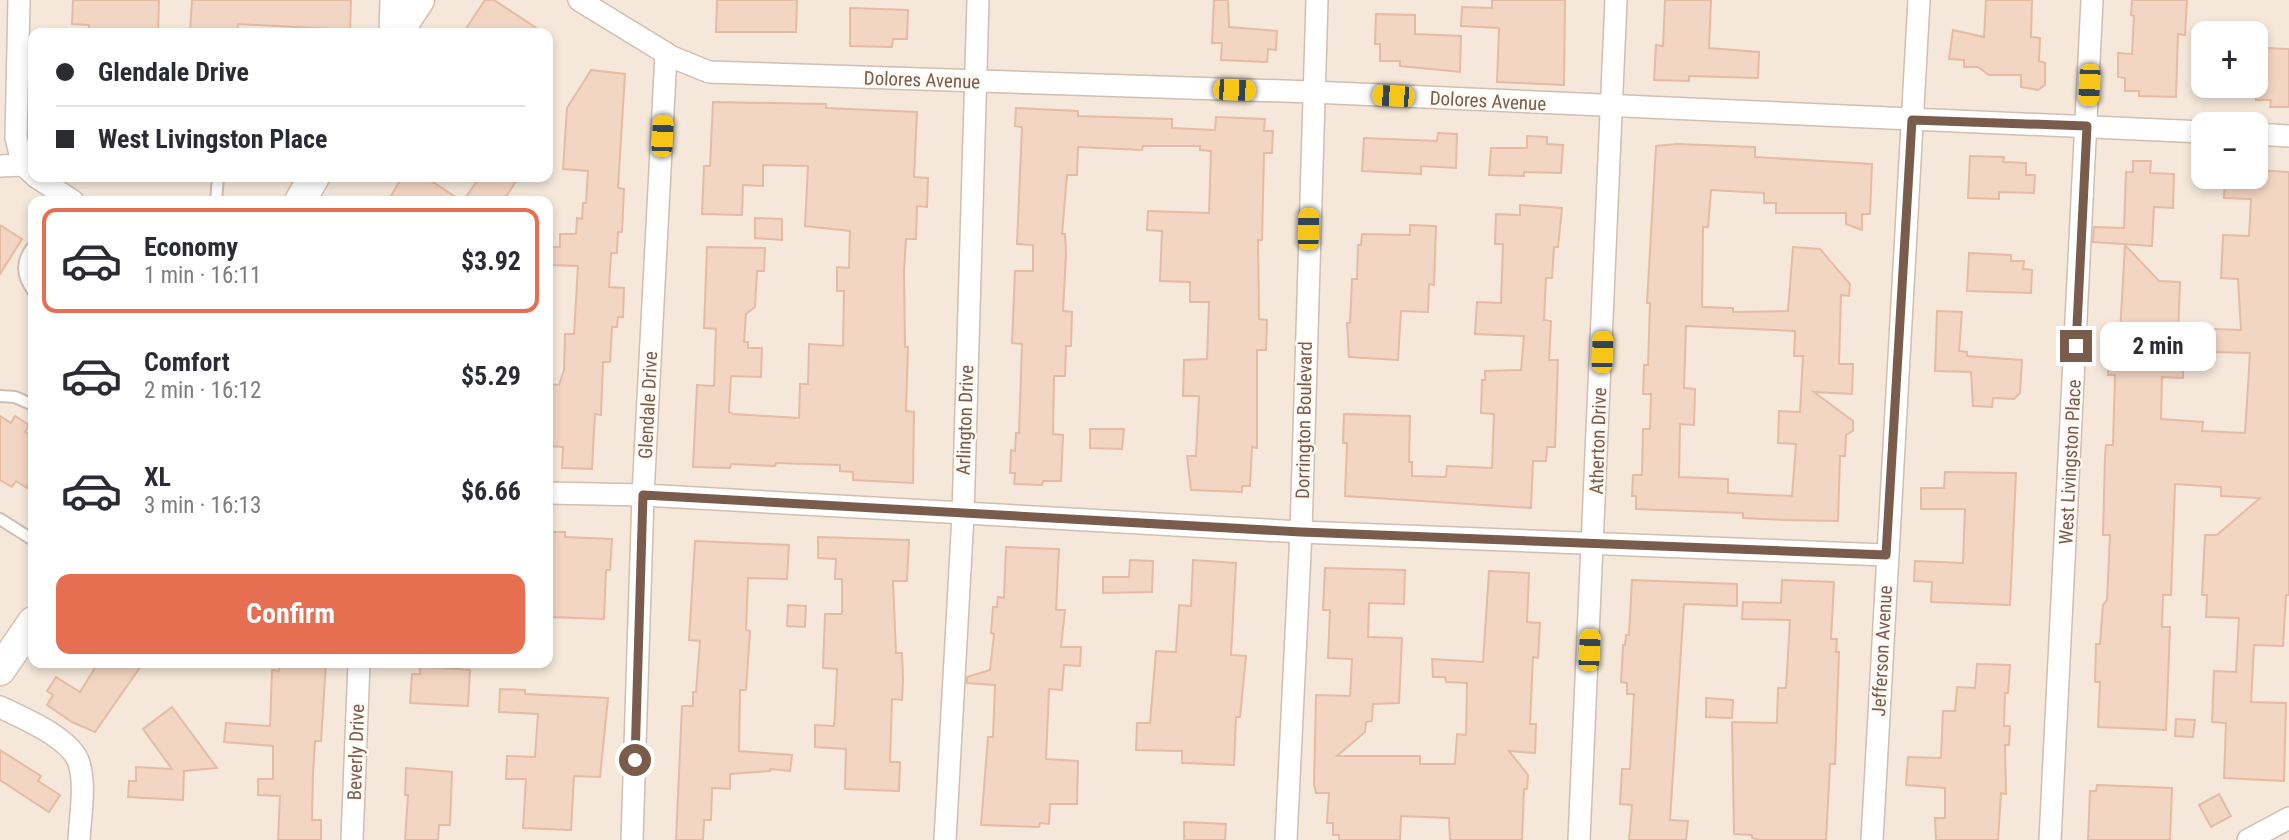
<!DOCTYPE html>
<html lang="en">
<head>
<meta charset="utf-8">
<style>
  :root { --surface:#fff; --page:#f7f7f7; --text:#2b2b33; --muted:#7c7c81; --line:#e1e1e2; --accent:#e76f51 }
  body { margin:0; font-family:"Roboto Condensed",sans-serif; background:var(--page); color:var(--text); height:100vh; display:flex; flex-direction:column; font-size:26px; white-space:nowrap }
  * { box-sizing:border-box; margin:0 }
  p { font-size:23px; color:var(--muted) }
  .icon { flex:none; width:38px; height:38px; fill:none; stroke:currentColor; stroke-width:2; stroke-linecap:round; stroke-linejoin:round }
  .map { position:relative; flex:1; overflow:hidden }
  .side { position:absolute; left:28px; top:196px; width:525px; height:472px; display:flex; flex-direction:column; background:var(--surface); border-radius:14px; box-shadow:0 4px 10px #0003 }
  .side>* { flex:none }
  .banner { position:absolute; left:28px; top:28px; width:525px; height:154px; border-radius:14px; box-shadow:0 4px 10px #0003; display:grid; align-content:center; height:154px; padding:0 28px; background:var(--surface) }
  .controls { position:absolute; left:2191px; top:21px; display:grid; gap:14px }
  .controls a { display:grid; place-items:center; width:77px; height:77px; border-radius:14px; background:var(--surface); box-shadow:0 4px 10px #0003; font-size:35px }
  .end { position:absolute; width:32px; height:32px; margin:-16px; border:9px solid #7a5c4d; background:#fff; box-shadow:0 0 0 4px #fff }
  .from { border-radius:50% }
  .bubble { position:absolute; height:49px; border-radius:14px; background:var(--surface); box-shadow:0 4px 10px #0003; font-size:23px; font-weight:700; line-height:49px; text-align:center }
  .car { position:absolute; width:21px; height:42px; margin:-21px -10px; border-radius:9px; box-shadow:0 0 5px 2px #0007; background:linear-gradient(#f5c518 24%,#345 0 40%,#f5c518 0 76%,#345 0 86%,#f5c518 0) }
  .banner b { display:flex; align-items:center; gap:24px; height:66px; font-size:26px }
  .banner b+b { border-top:2px solid var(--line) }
  .banner i { width:18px; height:18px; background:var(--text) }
  ul { padding:12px 0 0; list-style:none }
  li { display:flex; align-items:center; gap:21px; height:105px; margin:0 14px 10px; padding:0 14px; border:4px solid transparent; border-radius:14px }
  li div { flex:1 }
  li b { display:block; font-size:26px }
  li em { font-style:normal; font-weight:700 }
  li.current { border-color:var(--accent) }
  li>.icon { width:63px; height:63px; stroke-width:1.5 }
  .primary-button { display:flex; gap:14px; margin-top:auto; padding:14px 28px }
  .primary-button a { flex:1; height:80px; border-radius:14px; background:var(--accent); color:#fff; font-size:28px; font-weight:700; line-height:80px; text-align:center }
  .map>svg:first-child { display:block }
  .residential { fill:#f5e8da; fill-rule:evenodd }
  .building { fill:#f3d5c3; stroke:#e6bba3; stroke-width:2; fill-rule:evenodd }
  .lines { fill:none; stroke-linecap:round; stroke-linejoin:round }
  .lane-casing { stroke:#d1beb0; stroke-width:14 }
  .street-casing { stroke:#d1beb0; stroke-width:24 }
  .secondary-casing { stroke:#d6c0b0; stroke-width:33 }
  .lane { stroke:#fff; stroke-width:10 }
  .street { stroke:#fff; stroke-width:21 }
  .secondary { stroke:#fff; stroke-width:30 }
  .route { stroke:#7a5c4d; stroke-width:9 }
  .labels { text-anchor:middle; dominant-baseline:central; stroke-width:5; stroke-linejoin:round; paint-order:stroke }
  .street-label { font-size:19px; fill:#7a5c4d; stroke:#fffaf3 }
</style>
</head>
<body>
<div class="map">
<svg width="2289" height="840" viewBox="0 0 2289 840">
  <rect width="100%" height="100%" fill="#fdf6ec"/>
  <!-- residential -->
  <path class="residential" d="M0,0H2289V840H0ZM33,33H548V177H33ZM2203,33H2256V86H2203ZM2203,124H2256V177H2203ZM33,201H548V663H33Z"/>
  <!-- building -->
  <g class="building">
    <polygon points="73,0 159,0 158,33 88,33 89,25 72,24"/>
    <polygon points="192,0 351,0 350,30 238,24 238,30 233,30 233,33 190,33"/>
    <polygon points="485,0 494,0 544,33 463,33"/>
    <polygon points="717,0 797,0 796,32 716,32"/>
    <polygon points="1214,0 1228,0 1229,27 1277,31 1276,50 1268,49 1267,62 1221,60 1222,43 1212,43"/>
    <polygon points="1492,0 1565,0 1564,85 1497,82 1499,28 1461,26 1462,7 1492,8"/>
    <polygon points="1665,0 1711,0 1709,48 1759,52 1758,78 1689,76 1689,81 1654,80 1656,45 1663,46"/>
    <polygon points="1986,0 2032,0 2031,37 2040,38 2039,61 2045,63 2045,85 2038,90 2021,87 2021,75 1989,75 1978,67 1964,67 1964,60 1949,59 1953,30 1984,37"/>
    <polygon points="2132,0 2187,0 2185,35 2178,34 2176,97 2139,96 2139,91 2125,91 2125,78 2118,77 2118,53 2132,54 2134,16 2131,15"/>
    <polygon points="850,8 908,10 907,39 893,39 892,47 850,46"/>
    <polygon points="1376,14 1415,15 1415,34 1461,36 1460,72 1400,66 1400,61 1380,61 1380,44 1375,44"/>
    <polygon points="2266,48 2289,49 2289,107 2270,107 2271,100 2256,100 2256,63 2266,64"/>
    <polygon points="591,70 625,74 618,188 624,189 622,232 618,232 617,253 611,253 609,287 624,288 623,317 618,317 617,327 612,327 610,362 603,362 601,415 595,414 592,469 562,468 563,447 548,446 548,384 559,385 564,370 565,334 574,334 578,266 550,265 550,247 560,247 560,234 576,234 577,218 582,219 583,203 586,203 588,171 563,169 567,108"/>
    <polygon points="713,102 826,104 826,108 917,112 914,177 928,178 927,207 917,206 916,239 906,239 904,271 905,347 908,347 906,411 914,412 913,483 853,480 853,472 840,471 840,465 776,463 775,466 731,464 730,468 693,467 697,385 714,386 716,329 704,328 707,247 765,248 764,271 757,271 755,307 746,314 744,342 748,342 748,348 762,348 761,377 731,376 729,412 733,414 799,418 800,384 808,384 809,344 843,346 844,291 837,291 837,267 849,268 850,231 805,226 808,166 763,165 763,186 743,185 742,215 702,214 704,166 710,166"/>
    <polygon points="1016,108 1078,111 1078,116 1172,119 1172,128 1215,130 1216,117 1265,119 1264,131 1273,131 1272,153 1264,153 1262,240 1258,240 1259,319 1267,320 1266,350 1257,350 1257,448 1252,447 1250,486 1242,486 1242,492 1191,490 1187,456 1196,456 1199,396 1183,396 1184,360 1207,359 1209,302 1190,302 1190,282 1160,281 1162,231 1147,230 1148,211 1209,213 1211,151 1200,150 1200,146 1143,146 1142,150 1078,147 1077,175 1067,175 1062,234 1065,234 1066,254 1063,311 1072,312 1071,346 1066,346 1065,376 1054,376 1053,434 1063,435 1061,481 1043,481 1042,485 1014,484 1015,473 1010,473 1011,450 1015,451 1016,433 1019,433 1022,344 1012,343 1015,271 1033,271 1033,245 1017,244 1022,127 1015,126"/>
    <polygon points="1438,133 1457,134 1456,168 1421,166 1421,174 1362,171 1364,138 1437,141"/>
    <polygon points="1527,136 1547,137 1547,144 1563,145 1561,173 1524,172 1524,176 1489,175 1491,148 1527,148"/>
    <path d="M1677,144L1755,147V157L1872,164L1870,214H1862V230L1846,224V213H1776V203H1764V193L1711,190L1708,227H1703L1702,307L1733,308V312L1788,311L1793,247L1820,249L1850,284L1849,296L1841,295L1839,364H1853L1852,394L1814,392L1853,421V431L1846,435L1845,456H1840L1838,521L1785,520L1743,518V513L1636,509V496H1632L1633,475H1642L1643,429H1650L1651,394H1643L1644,365H1648L1650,303H1647L1656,146ZM1686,326L1795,331L1794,356H1803L1800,412L1779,411L1778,443L1796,444L1792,496L1728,493V479L1679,477L1680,424L1694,425L1695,389L1684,388Z"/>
    <polygon points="1970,156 2004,157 2003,162 2026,163 2026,175 2035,175 2034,193 1999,192 1999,199 1968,198"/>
    <polygon points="2133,161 2151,161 2150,173 2174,174 2173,208 2154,207 2152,246 2093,242 2094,227 2124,228 2126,172 2133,172"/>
    <polygon points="2256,170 2289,172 2289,595 2286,595 2283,646 2254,645 2251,702 2286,703 2284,781 2224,778 2226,723 2212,722 2214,671 2236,672 2239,618 2206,617 2207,595 2202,595 2205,535 2217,535 2260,498 2221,496 2221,487 2175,484 2171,595 2163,595 2162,627 2170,627 2166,730 2098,727 2100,682 2095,682 2096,644 2100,644 2103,605 2107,600 2110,535 2103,535 2105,456 2106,445 2113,445 2115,375 2108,375 2110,351 2119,351 2125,245 2159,281 2180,282 2178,335 2189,335 2188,360 2183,359 2183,378 2162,377 2161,419 2203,422 2202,431 2245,433 2250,353 2212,352 2213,329 2241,330 2238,279 2221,278 2223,235 2249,236 2251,199 2224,198 2225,177 2256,177"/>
    <polygon points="402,177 425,177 462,201 388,201"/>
    <polygon points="480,177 519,177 503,201 463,201"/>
    <polygon points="1520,205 1562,208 1558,247 1554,247 1552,278 1546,278 1544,320 1551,321 1549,360 1558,360 1555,447 1547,447 1546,461 1533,461 1531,508 1345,496 1347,443 1343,443 1344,414 1410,416 1409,462 1412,462 1412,476 1446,477 1447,466 1492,468 1494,414 1481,413 1482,380 1485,380 1485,371 1521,370 1524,336 1475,334 1477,302 1501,303 1503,244 1495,244 1496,214 1520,215"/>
    <polygon points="755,218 782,219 782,240 755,238"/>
    <polygon points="0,225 22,239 0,274"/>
    <polygon points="1410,225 1436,226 1434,285 1429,284 1428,312 1401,311 1398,360 1349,357 1347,323 1350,323 1352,279 1357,279 1358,245 1361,245 1362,234 1410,235"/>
    <polygon points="1969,253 2011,255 2011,261 2024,261 2023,269 2032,270 2031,293 1967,291"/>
    <polygon points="1937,311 1962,312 1959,351 1967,352 1967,356 2022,360 2020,393 2014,399 1993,398 1992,407 1973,406 1971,372 1935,371"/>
    <polygon points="0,416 11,423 15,416 29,425 25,432 33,437 33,478 27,488 16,481 12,487 0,480"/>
    <polygon points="1090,429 1124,429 1122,449 1090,448"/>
    <polygon points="1945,472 2016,473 2010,605 1931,602 1932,582 1914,581 1915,561 1963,563 1965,509 1921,509 1921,488 1944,488"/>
    <polygon points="548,532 565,532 565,537 612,539 610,570 606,570 604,619 548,617"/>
    <polygon points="818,537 909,540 907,581 893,581 896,653 902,653 903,680 902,700 892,699 890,762 900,762 899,791 845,789 846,749 815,747 815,725 834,726 835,714 837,669 823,668 825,614 842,614 842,579 835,579 836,559 818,558"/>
    <polygon points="695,541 789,545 787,579 748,578 746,630 750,631 746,690 740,690 739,751 792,755 790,771 770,769 770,771 730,774 730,789 712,788 711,820 704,820 703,840 676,840 682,706 693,706 693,692 696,692 700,641 689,640"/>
    <polygon points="1006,547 1059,549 1056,610 1065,610 1061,647 1081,647 1080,666 1064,665 1062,690 1049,689 1046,759 1078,761 1077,804 1050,804 1049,824 1040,823 1039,827 981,825 988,737 993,737 995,685 967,683 967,677 990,670 994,634 991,633 993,607 997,607 998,597 1004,598"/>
    <polygon points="1130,560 1153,561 1152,592 1103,593 1103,577 1129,577"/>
    <polygon points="1193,560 1236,563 1231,655 1246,656 1240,717 1236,717 1234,765 1182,763 1182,751 1136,750 1137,723 1150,723 1156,651 1176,652 1179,605 1191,606"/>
    <polygon points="1325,568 1405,570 1404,604 1369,603 1368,637 1402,638 1399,703 1373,704 1372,721 1366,722 1365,732 1337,756 1420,756 1420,764 1455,764 1457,734 1466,735 1467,683 1446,682 1445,677 1433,677 1432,659 1483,662 1489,571 1529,573 1527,622 1540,623 1538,658 1533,657 1530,724 1536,724 1535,753 1509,751 1528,775 1527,789 1524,789 1522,840 1450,840 1449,818 1401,816 1400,840 1339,840 1339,835 1333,835 1333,823 1327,823 1329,793 1316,793 1314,784 1316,695 1350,696 1352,659 1328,658 1330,610 1323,610"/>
    <polygon points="1632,580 1737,584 1737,606 1684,604 1670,820 1688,821 1686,840 1629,840 1632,805 1620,804 1622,769 1630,769 1632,730 1634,694 1627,694 1627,683 1621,682 1623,645 1625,645 1626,635 1629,635"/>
    <polygon points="1782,580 1834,582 1831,639 1837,639 1836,652 1839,652 1835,764 1830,764 1826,840 1760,840 1752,838 1752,835 1734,834 1732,722 1777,723 1778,688 1786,688 1790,620 1742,619 1743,602 1781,603"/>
    <polygon points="788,605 806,606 805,627 787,626"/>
    <polygon points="98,663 143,663 95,732 72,722 47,705 53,695 47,691 56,677 80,692"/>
    <polygon points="279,663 326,663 321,741 315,741 313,772 312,820 321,820 321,840 278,840 280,796 258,795 258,779 273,779 273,746 224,742 226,723 270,726 272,670 279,671"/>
    <polygon points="1977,664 2010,665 2008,693 2005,693 2004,726 2010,726 2009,745 2005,745 2006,794 2001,793 1998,840 1936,840 1935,818 1945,818 1945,788 1906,785 1908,757 1941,758 1943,711 1955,711 1957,687 1975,688"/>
    <polygon points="420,666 470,670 468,706 410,703 412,674 420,674"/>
    <polygon points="500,689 525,690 525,694 608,698 600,777 574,776 571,830 523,828 526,779 506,779 507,756 535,757 538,714 499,712"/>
    <polygon points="1706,698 1733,700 1732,718 1706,717"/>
    <polygon points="172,707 217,768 184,771 183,800 128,797 129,781 136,781 136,767 172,769 143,729"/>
    <polygon points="2176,719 2195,720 2193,737 2175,736"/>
    <polygon points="0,750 41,776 38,781 60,795 49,812 0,780"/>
    <polygon points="406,768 452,772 450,825 439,825 438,840 405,840 408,795 405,795"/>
    <polygon points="2097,785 2172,788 2170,840 2088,840 2090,791 2096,791"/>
    <polygon points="2219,794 2231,816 2211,827 2199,805"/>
    <polygon points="1184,822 1226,824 1225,840 1184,840"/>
  </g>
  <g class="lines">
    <defs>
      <g id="lane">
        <polyline points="18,64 33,65"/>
        <polyline points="216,201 218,177"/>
        <path d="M33,246C21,261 21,275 33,291"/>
        <polyline points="0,396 15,397 33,405"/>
        <polyline points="0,519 33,540"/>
      </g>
      <g id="street">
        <polyline points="19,0 16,138 23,165 33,174"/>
        <polyline points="579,0 672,57 709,72 1312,92 2203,132"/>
        <polyline points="390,33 391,0"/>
        <polyline points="2256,134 2289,136"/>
        <polyline points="0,166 23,165"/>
        <polyline points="36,177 73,201"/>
        <polyline points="548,493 643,495 1301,532 1886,555"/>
        <path d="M0,707C23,718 71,738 79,763C86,786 80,817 79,840"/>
        <polyline points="352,840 359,663"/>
        <polyline points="632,840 643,495 666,54"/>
        <polyline points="945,840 963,515 978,0"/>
        <polyline points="1286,840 1301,532 1317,0"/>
        <polyline points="1579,840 1616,0"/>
        <polyline points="1872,840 1919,0"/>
        <polyline points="2050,840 2092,0"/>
        <polyline points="2248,840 2289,818"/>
      </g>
      <g id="secondary">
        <polyline points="397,33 419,0"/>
        <polyline points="300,201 314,177"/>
        <polyline points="0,670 33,622"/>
      </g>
    </defs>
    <!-- lane casing -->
    <use href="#lane" class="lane-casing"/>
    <!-- street casing -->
    <use href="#street" class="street-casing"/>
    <!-- secondary casing -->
    <use href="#secondary" class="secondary-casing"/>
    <!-- lane -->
    <use href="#lane" class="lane"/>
    <!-- street -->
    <use href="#street" class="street"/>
    <!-- secondary -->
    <use href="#secondary" class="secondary"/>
  </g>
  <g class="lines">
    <!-- route -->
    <polyline class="route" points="635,760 643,495 1301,532 1886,555 1912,120 2087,126 2076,346"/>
  </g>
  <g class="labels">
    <!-- street labels -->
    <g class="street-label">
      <text transform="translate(922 80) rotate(2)">Dolores Avenue</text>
      <text transform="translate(1488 101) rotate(3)">Dolores Avenue</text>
      <text transform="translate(648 405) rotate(-87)">Glendale Drive</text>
      <text transform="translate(965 420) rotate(-88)">Arlington Drive</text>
      <text transform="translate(1304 420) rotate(-89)">Dorrington Boulevard</text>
      <text transform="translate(1598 441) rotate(-88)">Atherton Drive</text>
      <text transform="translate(2070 462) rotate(-87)">West Livingston Place</text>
      <text transform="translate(1882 651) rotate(-87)">Jefferson Avenue</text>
      <text transform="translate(356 752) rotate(-88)">Beverly Drive</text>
    </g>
  </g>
</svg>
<div class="controls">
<a>+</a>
<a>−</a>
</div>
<i class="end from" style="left:635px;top:760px"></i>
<i class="end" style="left:2076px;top:346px"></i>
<div class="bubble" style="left:2100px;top:322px;width:116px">2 min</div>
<i class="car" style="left:2089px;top:85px;rotate:183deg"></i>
<i class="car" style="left:1234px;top:90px;rotate:92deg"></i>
<i class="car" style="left:1393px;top:96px;rotate:273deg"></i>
<i class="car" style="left:662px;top:136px;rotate:3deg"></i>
<i class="car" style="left:1308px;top:229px;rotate:1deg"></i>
<i class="car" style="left:1602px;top:352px;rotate:2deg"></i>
<i class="car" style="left:1589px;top:650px;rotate:3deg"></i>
<div class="banner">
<b><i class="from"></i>Glendale Drive</b>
<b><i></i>West Livingston Place</b>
</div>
<section class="side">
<ul>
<li class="current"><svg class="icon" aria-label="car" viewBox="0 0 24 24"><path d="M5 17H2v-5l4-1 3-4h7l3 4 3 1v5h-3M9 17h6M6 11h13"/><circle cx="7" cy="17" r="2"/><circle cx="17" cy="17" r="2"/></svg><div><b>Economy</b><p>1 min · 16:11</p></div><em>$3.92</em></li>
<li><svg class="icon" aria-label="car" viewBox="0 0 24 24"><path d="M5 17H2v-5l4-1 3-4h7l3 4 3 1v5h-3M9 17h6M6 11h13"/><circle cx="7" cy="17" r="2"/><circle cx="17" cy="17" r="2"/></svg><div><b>Comfort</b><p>2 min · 16:12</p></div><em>$5.29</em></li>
<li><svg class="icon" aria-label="car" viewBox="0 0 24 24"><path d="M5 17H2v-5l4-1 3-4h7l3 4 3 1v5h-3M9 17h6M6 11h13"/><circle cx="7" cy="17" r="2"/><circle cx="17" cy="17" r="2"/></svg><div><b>XL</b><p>3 min · 16:13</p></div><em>$6.66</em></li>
</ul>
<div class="primary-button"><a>Confirm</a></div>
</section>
</div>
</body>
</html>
